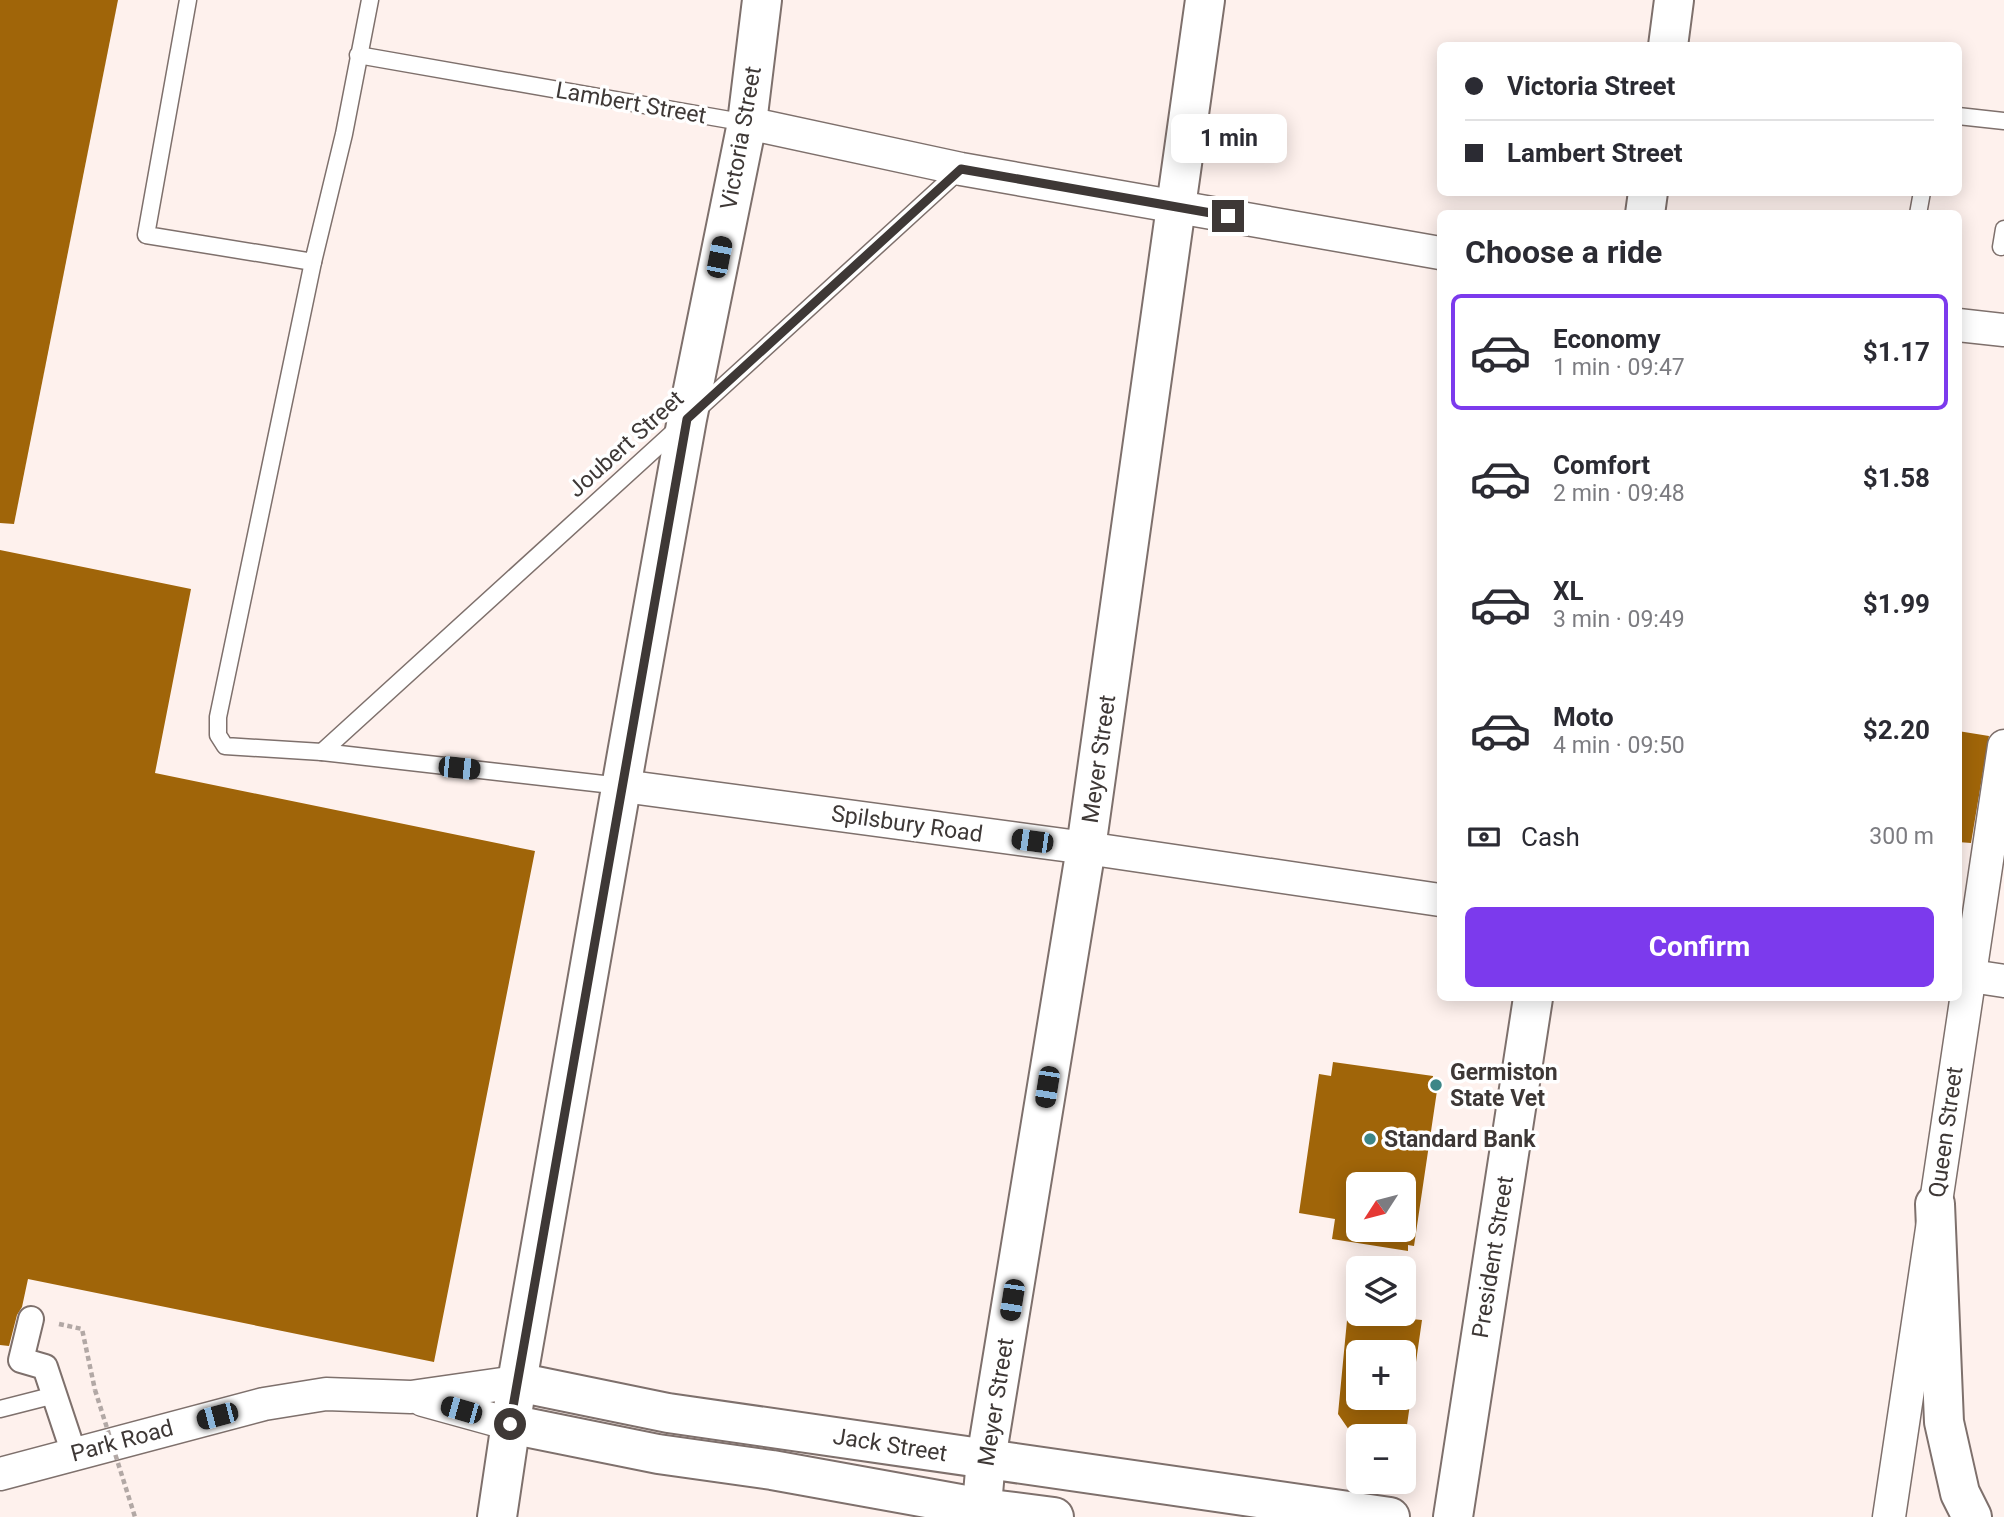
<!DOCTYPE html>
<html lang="en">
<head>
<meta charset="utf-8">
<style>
  :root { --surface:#fff; --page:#f7f7f7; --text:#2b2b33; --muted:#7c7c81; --line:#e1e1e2; --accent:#7c3aed }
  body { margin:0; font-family:Roboto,sans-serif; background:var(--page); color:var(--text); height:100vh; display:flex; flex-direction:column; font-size:26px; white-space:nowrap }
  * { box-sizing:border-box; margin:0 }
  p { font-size:23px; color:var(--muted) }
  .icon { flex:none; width:38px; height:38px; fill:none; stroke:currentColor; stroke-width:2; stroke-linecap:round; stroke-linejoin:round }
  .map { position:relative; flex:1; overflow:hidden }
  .details { position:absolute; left:1437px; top:210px; width:525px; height:791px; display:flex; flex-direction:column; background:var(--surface); border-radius:10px; box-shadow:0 4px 18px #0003 }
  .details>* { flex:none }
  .banner { position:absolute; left:1437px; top:42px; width:525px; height:154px; border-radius:10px; box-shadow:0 4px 18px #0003; display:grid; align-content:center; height:154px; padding:0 28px; background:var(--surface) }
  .needle { width:46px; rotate:234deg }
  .tools { position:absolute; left:1346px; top:1172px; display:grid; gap:14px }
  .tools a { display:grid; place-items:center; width:70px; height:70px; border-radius:10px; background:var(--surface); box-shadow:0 4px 18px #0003; font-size:35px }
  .end { position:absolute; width:32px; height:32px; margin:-16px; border:9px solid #3e3836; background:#fff; box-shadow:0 0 0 4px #fff }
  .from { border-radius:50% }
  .bubble { position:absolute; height:49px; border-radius:10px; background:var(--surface); box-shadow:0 4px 18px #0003; font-size:23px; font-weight:700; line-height:49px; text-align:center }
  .car { position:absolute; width:21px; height:42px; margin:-21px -10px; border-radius:9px; box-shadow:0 0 5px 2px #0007; background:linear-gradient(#222 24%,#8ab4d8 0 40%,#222 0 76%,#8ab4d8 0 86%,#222 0) }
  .banner b { display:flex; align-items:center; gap:24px; height:66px; font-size:26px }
  .banner b+b { border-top:2px solid var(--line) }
  .banner i { width:18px; height:18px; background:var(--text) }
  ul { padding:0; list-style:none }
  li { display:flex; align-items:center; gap:21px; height:116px; margin:0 14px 10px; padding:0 14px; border:4px solid transparent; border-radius:10px }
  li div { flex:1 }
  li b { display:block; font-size:26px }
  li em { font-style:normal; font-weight:700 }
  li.on { border-color:var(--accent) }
  li>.icon { width:63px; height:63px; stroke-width:1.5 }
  h2 { padding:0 28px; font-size:32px; line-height:84px }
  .pay { display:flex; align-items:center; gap:18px; height:77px; padding:0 28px; font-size:26px }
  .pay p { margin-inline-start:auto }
  .action { display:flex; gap:14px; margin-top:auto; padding:14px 28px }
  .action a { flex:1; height:80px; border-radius:10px; background:var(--accent); color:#fff; font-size:28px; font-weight:700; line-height:80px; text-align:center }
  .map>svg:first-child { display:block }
  .building { fill:#a06509; fill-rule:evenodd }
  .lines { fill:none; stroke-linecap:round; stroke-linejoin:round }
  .service-casing { stroke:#7e706c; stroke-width:19 }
  .pedestrian-casing { stroke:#7e706c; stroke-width:28 }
  .minor-casing { stroke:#7e706c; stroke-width:35 }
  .tertiary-casing { stroke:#7e706c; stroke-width:42 }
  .secondary-casing { stroke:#7e706c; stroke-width:42 }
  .primary-casing { stroke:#7e706c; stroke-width:42 }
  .path { stroke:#b2a8a5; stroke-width:4.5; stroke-dasharray:5 3.5; stroke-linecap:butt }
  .service { stroke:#fff; stroke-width:16 }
  .pedestrian { stroke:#fff; stroke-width:24 }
  .minor { stroke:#fff; stroke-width:32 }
  .tertiary { stroke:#fff; stroke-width:38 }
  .secondary { stroke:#fff; stroke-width:38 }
  .primary { stroke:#fff; stroke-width:38 }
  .path-bridge { stroke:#b2a8a5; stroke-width:4.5; stroke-dasharray:5 3.5; stroke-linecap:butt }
  .route { stroke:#3e3836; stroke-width:9 }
  .poi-dot { fill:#3d8687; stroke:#fff; stroke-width:2.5 }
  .labels { text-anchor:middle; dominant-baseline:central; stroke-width:7; stroke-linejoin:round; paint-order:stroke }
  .street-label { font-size:23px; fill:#3e3836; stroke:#fff }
  .poi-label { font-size:23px; font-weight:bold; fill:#3e3836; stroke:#fff; text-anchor:start }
</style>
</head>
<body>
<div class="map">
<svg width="2004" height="1517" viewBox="0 0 2004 1517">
  <rect width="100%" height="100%" fill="#fef1ed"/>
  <!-- building -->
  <g class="building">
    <polygon points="0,0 118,0 14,524 0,523"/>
    <polygon points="0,550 191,589 155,773 535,851 434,1362 28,1279 22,1307 17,1315 9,1346 0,1345"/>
    <polygon points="1958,731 1989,736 1971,843 1958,842"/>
    <path d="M1333,1062L1433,1076V1083L1438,1084L1414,1246L1408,1245V1251L1332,1239L1335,1219L1299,1213L1319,1074L1331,1076ZM1358,1185H1404V1230H1358Z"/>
    <path d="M1348,1310L1358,1311V1314L1422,1320L1404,1446V1437H1358V1443L1338,1414ZM1358,1353H1404V1398H1358Z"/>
  </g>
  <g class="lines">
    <defs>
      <g id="service">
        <polyline points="188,0 146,235 313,262 344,134 370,0"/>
        <polyline points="358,55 747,123"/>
        <polyline points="1958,116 2004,121"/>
        <polyline points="1918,214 1922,192"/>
        <polyline points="2001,247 2004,229"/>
        <polyline points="313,262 218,717 218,735 225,746 322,752 621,786"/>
        <polyline points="697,410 961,169"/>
        <polyline points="322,752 678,428"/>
        <polyline points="0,1409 55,1395"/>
      </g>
      <polyline id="pedestrian" points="31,1319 21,1360 45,1367 74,1454"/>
      <g id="minor">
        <polyline points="747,123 961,169 1440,253"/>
        <polyline points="1958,325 2004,330"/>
        <polyline points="623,786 1086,848 1440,900"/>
        <polyline points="1958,974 2004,981"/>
        <polyline points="423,1400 510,1424"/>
        <polyline points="0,1474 264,1404 326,1394 411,1397 517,1382"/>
        <polyline points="1889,1517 2004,746"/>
      </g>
      <g id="tertiary">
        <polyline points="1668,46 1674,0"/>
        <polyline points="1645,214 1648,192"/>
        <polyline points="1453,1517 1533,998"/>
      </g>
      <g id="secondary">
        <polyline points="1935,1204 1944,1422 1960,1493 1972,1517"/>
        <polyline points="517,1382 668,1413 1390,1517"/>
        <polyline points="510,1424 658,1454 772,1470 982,1508 1054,1517"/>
      </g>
      <g id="primary">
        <polyline points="497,1517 517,1382 628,748 687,419 747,123 762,0"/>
        <polyline points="981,1517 986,1459 1086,848 1205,0"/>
      </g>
    </defs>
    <!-- service casing -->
    <use href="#service" class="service-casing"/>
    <!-- pedestrian casing -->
    <use href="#pedestrian" class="pedestrian-casing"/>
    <!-- minor casing -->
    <use href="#minor" class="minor-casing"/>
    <!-- tertiary casing -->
    <use href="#tertiary" class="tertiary-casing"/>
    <!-- secondary casing -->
    <use href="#secondary" class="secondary-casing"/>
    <!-- primary casing -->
    <use href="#primary" class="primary-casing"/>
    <!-- path -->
    <polyline class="path" points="59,1324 82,1329 95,1390"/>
    <!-- service -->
    <use href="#service" class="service"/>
    <!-- pedestrian -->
    <use href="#pedestrian" class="pedestrian"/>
    <!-- minor -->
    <use href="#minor" class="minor"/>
    <!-- tertiary -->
    <use href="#tertiary" class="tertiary"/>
    <!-- secondary -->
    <use href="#secondary" class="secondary"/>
    <!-- primary -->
    <use href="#primary" class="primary"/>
    <!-- path-bridge -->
    <polyline class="path-bridge" points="95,1390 135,1517"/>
  </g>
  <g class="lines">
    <!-- route -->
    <polyline class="route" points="510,1424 687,419 961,169 1228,216"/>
  </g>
  <!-- markers -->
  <g class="poi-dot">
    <circle cx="1436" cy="1085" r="7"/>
    <circle cx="1370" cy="1139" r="7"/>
  </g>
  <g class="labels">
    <!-- street labels -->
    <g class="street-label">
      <text transform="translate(631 103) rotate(10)">Lambert Street</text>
      <text transform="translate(741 138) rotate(-80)">Victoria Street</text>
      <text transform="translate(626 444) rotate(-42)">Joubert Street</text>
      <text transform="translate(1099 759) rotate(-82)">Meyer Street</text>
      <text transform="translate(907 824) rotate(8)">Spilsbury Road</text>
      <text transform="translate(1946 1132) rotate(-82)">Queen Street</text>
      <text transform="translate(1493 1257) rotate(-81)">President Street</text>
      <text transform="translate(996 1402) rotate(-81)">Meyer Street</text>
      <text transform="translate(122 1441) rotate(-15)">Park Road</text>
      <text transform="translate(890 1445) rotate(9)">Jack Street</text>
    </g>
    <!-- poi labels -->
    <g class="poi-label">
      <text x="1450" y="1072">Germiston<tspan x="1450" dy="26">State Vet</tspan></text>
      <text x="1384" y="1139">Standard Bank</text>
    </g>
  </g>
</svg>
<div class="tools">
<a><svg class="needle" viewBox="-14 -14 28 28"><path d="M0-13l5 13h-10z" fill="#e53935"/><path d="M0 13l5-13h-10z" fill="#7c7c81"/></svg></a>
<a><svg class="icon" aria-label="layers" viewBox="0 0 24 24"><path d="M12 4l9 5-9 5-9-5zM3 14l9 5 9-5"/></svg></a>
<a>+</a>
<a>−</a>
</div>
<i class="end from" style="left:510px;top:1424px"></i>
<i class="end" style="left:1228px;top:216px"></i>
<div class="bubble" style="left:1171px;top:114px;width:116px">1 min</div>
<i class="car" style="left:719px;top:257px;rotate:11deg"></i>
<i class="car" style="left:459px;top:768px;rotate:96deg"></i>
<i class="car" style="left:1032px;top:841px;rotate:278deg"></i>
<i class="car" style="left:1047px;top:1087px;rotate:189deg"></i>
<i class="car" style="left:1012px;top:1300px;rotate:189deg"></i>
<i class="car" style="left:461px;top:1410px;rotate:286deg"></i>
<i class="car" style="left:217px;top:1416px;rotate:255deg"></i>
<div class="banner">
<b><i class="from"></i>Victoria Street</b>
<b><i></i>Lambert Street</b>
</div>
<section class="details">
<h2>Choose a ride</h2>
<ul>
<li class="on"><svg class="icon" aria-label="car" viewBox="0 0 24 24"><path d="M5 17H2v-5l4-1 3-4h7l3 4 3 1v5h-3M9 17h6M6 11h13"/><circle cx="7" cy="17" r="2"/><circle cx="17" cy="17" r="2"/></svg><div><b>Economy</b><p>1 min · 09:47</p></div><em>$1.17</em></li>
<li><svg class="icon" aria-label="car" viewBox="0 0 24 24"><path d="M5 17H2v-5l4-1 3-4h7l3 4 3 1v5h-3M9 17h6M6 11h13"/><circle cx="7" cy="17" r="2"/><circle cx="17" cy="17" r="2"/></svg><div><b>Comfort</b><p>2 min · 09:48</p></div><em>$1.58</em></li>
<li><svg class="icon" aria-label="car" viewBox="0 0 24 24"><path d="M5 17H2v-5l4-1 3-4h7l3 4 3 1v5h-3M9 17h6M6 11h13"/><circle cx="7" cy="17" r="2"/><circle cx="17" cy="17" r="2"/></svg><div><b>XL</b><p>3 min · 09:49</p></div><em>$1.99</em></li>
<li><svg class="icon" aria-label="car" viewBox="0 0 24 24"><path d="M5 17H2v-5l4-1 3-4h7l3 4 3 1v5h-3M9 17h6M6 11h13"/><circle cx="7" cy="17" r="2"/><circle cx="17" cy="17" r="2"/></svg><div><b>Moto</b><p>4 min · 09:50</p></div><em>$2.20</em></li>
</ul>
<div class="pay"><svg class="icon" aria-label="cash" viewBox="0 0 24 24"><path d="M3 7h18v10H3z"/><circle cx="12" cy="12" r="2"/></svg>Cash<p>300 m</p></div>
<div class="action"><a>Confirm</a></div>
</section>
</div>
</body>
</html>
